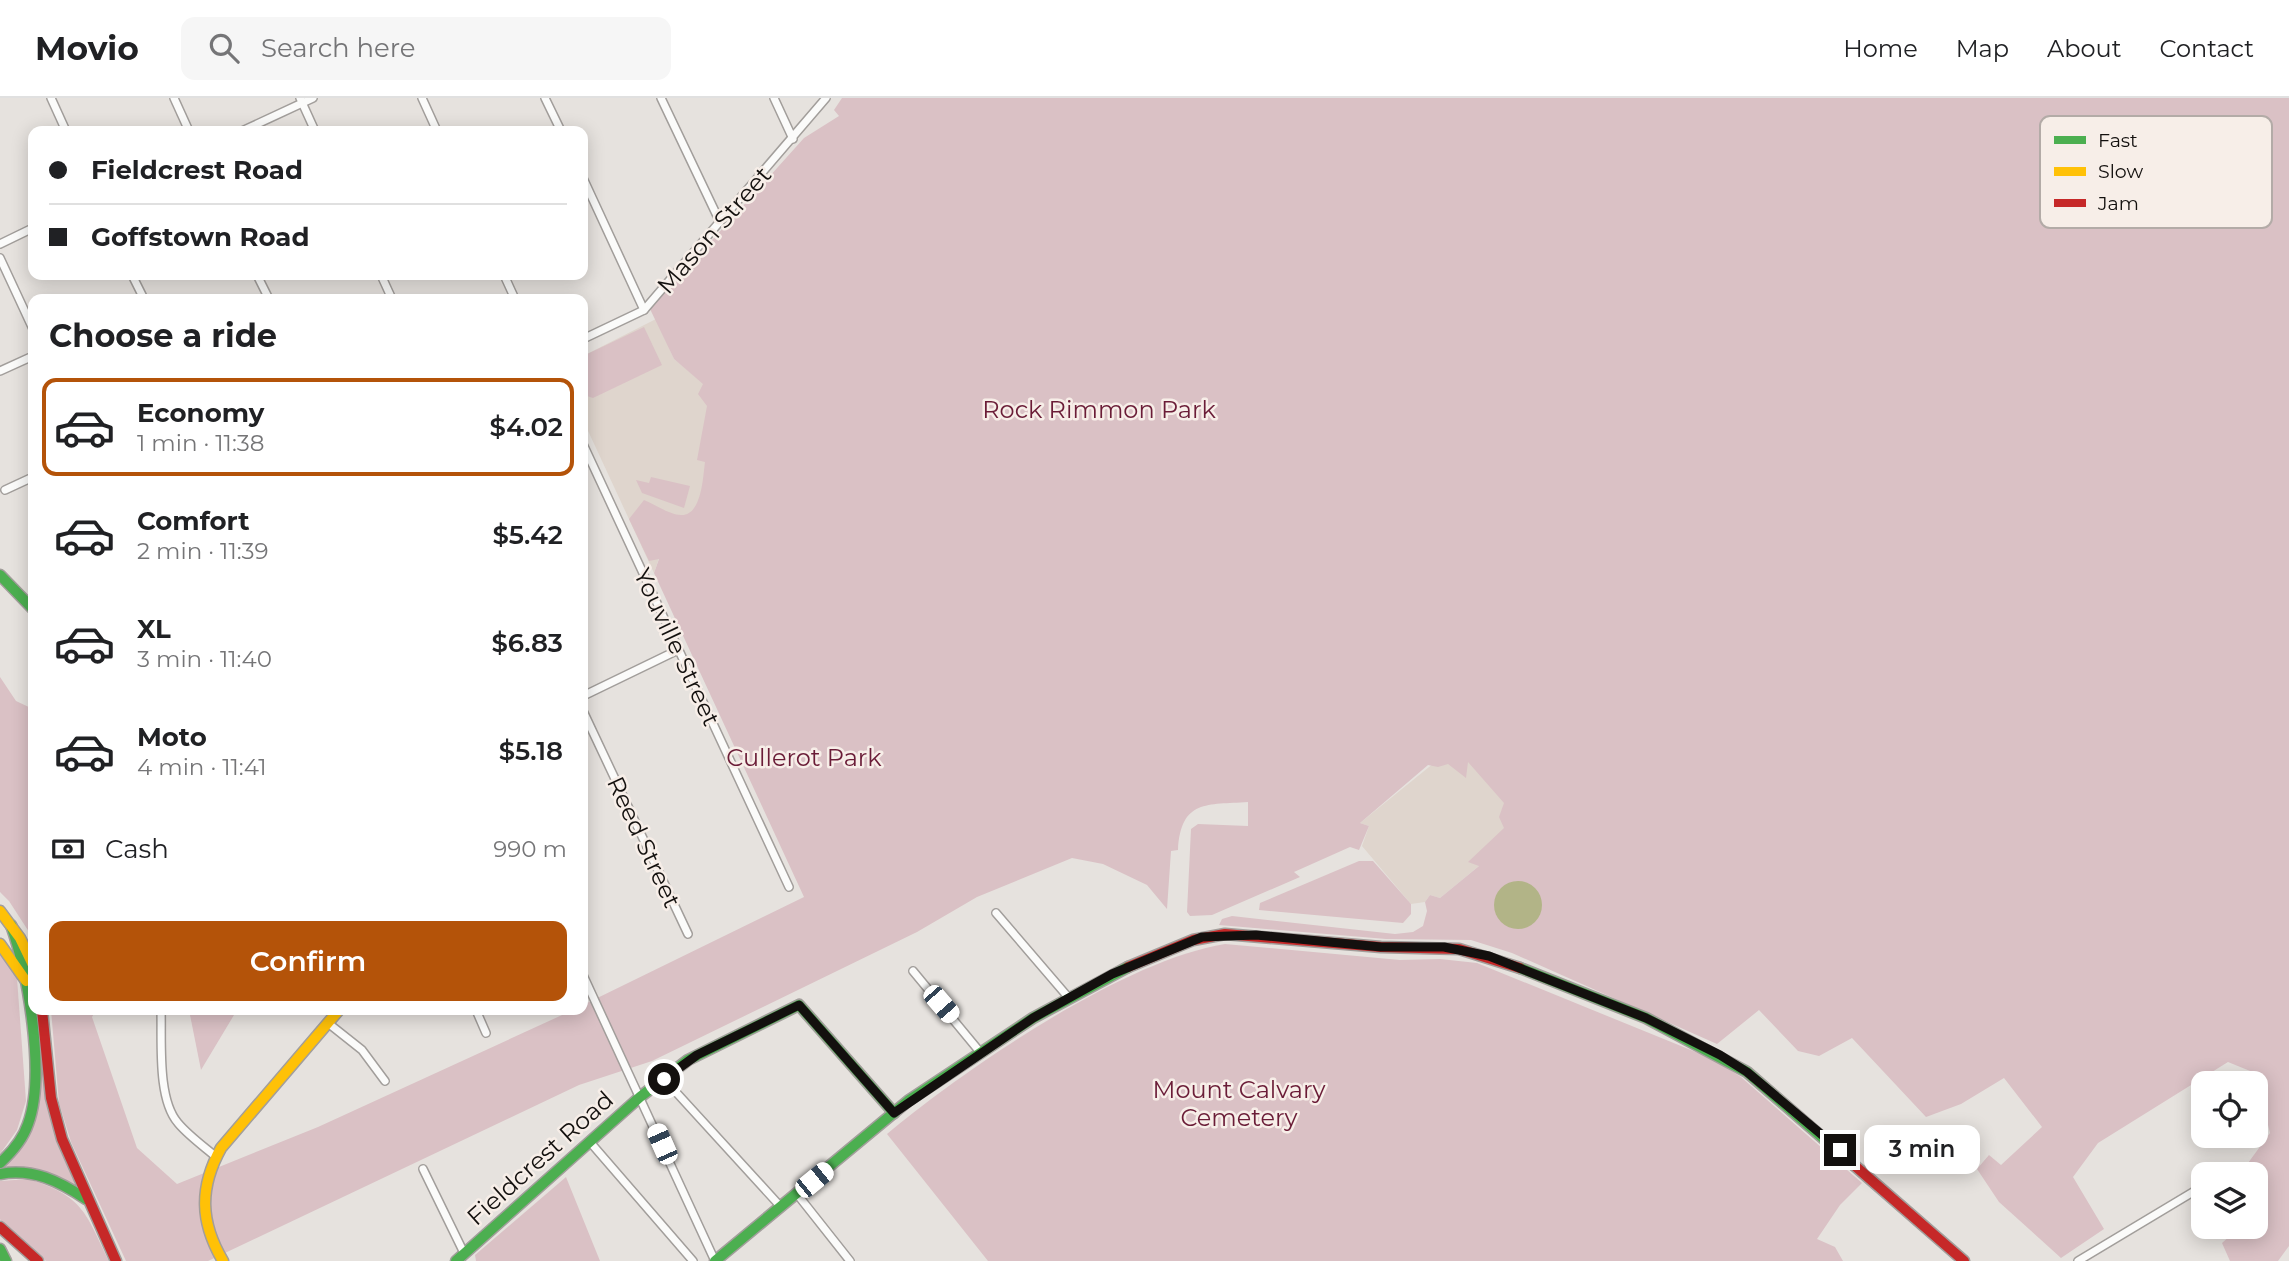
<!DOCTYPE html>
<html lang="en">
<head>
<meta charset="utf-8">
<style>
  :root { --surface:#fff; --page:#f6f6f6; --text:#202124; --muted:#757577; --line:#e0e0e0; --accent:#b45309 }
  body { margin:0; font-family:Montserrat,sans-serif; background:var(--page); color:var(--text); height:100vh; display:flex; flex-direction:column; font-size:26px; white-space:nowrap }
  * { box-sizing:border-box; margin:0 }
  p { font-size:23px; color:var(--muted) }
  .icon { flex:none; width:38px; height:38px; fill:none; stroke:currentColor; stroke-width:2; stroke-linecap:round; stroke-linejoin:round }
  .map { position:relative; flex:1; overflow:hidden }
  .panel { position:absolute; left:28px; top:196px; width:560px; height:721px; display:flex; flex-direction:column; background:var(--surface); border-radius:14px; box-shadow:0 4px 18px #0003 }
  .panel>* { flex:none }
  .guide { position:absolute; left:28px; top:28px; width:560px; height:154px; border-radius:14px; box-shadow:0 4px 18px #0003; display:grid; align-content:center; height:154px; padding:0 21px; background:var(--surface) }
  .tools { position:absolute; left:2191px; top:973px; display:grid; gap:14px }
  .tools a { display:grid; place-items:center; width:77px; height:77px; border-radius:14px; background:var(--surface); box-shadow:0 4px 18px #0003; font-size:35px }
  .end { position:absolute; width:32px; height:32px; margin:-16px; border:9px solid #13100e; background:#fff; box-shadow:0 0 0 4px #fff }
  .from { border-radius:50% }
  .bubble { position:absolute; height:49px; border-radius:14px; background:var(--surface); box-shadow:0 4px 18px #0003; font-size:23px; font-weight:600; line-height:49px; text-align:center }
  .car { position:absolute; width:21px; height:42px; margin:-21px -10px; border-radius:9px; box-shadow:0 0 5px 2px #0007; background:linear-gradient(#fff 24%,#345 0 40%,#fff 0 76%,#345 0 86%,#fff 0) }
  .guide b { display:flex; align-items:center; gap:24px; height:66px; font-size:26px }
  .guide b+b { border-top:2px solid var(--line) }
  .guide i { width:18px; height:18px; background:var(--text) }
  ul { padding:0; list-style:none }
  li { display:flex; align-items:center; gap:21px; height:98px; margin:0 14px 10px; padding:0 7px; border:4px solid transparent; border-radius:14px }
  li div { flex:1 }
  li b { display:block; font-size:26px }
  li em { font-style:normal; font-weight:600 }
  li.current { border-color:var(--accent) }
  li>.icon { width:63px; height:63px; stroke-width:1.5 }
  h2 { padding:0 21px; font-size:32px; line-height:84px }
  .pay { display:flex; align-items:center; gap:18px; height:77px; padding:0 21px; font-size:26px }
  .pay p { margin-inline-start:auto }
  .cta { display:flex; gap:14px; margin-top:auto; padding:14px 21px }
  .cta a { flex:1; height:80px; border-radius:14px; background:var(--accent); color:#fff; font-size:28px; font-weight:600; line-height:80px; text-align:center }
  header { display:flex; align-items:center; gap:42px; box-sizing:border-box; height:98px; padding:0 35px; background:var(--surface); border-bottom:2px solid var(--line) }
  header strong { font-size:33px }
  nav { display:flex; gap:38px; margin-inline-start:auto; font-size:24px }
  .search { width:490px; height:63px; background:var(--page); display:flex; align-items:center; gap:18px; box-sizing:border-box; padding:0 24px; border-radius:14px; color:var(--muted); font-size:26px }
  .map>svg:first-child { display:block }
  .built { fill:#dfd5cd }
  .green { fill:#dac1c5 }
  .water { fill:#b2b487 }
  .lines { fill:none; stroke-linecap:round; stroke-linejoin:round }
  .street-casing { stroke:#a29e9b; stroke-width:10 }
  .fast-casing { stroke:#a29e9b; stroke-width:13 }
  .slow-casing { stroke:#a29e9b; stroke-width:13 }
  .jam-casing { stroke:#a29e9b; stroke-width:13 }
  .street { stroke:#fbfbfa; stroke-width:7 }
  .fast { stroke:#4caf50; stroke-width:10 }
  .slow { stroke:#ffc107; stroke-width:10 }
  .jam { stroke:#c62828; stroke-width:10 }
  .route { stroke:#13100e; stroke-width:9 }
  .labels { text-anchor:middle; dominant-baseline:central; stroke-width:5; stroke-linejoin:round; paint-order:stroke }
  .street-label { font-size:24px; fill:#13100e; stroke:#f7eee8 }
  .park-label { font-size:24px; fill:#6a1c37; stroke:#f7eee8 }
  .key { fill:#f7eee8; stroke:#b3aba7; stroke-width:2 }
  .key-label { font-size:19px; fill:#13100e }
</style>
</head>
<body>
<header>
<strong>Movio</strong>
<div class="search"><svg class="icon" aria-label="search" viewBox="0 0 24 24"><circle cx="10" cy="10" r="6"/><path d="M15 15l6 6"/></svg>Search here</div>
<nav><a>Home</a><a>Map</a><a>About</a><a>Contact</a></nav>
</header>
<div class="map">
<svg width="2289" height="1163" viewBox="0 0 2289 1163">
  <rect width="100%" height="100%" fill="#e6e2de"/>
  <!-- built -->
  <g class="built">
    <polygon points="656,221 674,261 704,286 735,413 659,460 654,475 583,322 583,258"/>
    <polygon points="1455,648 1527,724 1469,764 1480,767 1440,800 1430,797 1425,804 1411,806 1362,748 1369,728 1360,725"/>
  </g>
  <!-- green -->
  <g class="green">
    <path d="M842,0H2289V1148L2278,1163H2230L2222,1145L2240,1129H2256V1076H2250L2248,1065L2270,1035L2255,975L2228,964L2098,1045L2073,1079L2104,1131L2061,1160L1999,1104L1977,1071L1989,1057L2001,1067L2042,1029L2004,980L1961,1006L1926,1019L1852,940L1819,958L1798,953L1759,912L1717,946L1512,855L1471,842L1386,841L1219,827L1222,821L1232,818L1395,836L1413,834L1423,828L1427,813L1425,804L1430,797L1440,800L1479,768L1468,764L1504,730L1499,719L1504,705L1468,664L1466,680L1448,666L1438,669L1428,667L1360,725L1369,728L1359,752L1350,749L1294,774L1300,779L1212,817L1190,818L1187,814L1191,731L1198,726L1248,728V704C1207,707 1181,701 1178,752L1171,753L1167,811L1147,787L1103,766L1072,760L977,799L917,834L652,963L579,987L208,1163H126L71,1044L59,1005L51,912H96L92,919L137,1050L177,1086L318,1029L573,912H583V907L804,799L654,475L659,461L649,463L629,421L644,402C654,406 670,417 681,417C702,418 703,378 705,364L697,362L707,308L698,296L703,286L674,261L650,211L804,40L839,18L834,12Z"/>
    <polygon points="644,229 662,267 593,300 584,297 583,258"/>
    <polygon points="651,379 690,388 684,410 642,395 636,382 649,385"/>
    <polygon points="0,579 16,603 33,611 33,840 9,803 0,794"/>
    <polygon points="1359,763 1373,763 1411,806 1411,816 1403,825 1259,812 1260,805"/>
    <path d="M1225,846L1400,862L1440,861L1477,865L1713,961L1741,979L1862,1085L1840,1107L1817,1141L1835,1149L1843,1163H988L887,1036C966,970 1124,862 1225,846Z"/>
    <polygon points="0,856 17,880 26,1003 17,1032 0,1056"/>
    <polygon points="189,912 237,912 201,972"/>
    <path d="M35,935L39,937C46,997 52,1032 76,1088C50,1075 30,1069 0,1071C50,1031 39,992 35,935Z"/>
    <polygon points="566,1079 600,1163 476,1163 475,1157"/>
    <path d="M29,1081C84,1099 85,1114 109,1163H46L4,1127L0,1121V1083Z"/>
  </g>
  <!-- water -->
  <circle class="water" cx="1518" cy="807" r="24"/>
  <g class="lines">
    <defs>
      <g id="street">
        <polyline points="51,0 66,33"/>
        <polyline points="174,0 189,33"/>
        <polyline points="300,0 315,33"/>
        <polyline points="422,0 437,33"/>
        <polyline points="545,0 561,33"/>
        <polyline points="661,0 720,124"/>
        <polyline points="774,0 793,41"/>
        <polyline points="242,33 313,0"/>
        <polyline points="583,80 644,212"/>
        <polyline points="0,146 33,130"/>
        <polyline points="0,160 33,231"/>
        <polyline points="132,177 144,201"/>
        <polyline points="257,177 269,201"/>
        <polyline points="381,177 392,201"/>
        <polyline points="504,177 515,201"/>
        <polyline points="583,241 644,212 826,0"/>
        <polyline points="0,273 33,258"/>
        <polyline points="583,346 789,789"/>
        <polyline points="5,392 33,379"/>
        <polyline points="583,598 678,552"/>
        <polyline points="583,613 688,836"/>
        <polyline points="996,815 1068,899"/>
        <polyline points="913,873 980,954"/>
        <polyline points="583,877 715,1163"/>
        <path d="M161,912C162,943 157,1001 178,1025C188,1037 203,1048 215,1058"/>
        <polyline points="476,912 486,935"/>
        <polyline points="328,925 362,952 385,983"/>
        <polyline points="664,981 781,1109"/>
        <polyline points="590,1044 693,1163"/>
        <polyline points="423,1071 464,1155"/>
        <polyline points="2223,1076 2231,1071"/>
        <polyline points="797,1096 850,1163"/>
        <polyline points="2078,1163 2203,1088"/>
      </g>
      <g id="fast">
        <polyline points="0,477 33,511"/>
        <polyline points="1520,870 1646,920 1747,974 1854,1067"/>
        <path d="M0,1065C12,1054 23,1041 28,1026C46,977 28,875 11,827"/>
        <path d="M0,1076C33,1070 59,1083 86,1101"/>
        <polyline points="0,1151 6,1163"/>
        <polyline points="456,1163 640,999 688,962 799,907 894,1015"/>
        <polyline points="715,1163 908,1003 1033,920 1128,869"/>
      </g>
      <g id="slow">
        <polyline points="0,813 20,840 33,867"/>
        <polyline points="0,846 26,883"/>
        <path d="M223,1163C200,1124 199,1090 221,1050L339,912"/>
      </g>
      <g id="jam">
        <polyline points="1128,869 1193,842 1225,836 1381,849 1459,851 1520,870"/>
        <polyline points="42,912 51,1000 62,1041 116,1163"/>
        <polyline points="1854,1067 1964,1163"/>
        <polyline points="0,1129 38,1163"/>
      </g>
    </defs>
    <!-- street casing -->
    <use href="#street" class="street-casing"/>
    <!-- fast casing -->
    <use href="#fast" class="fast-casing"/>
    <!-- slow casing -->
    <use href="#slow" class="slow-casing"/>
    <!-- jam casing -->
    <use href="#jam" class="jam-casing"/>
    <!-- street -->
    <use href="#street" class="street"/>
    <!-- fast -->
    <use href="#fast" class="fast"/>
    <!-- slow -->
    <use href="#slow" class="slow"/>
    <!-- jam -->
    <use href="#jam" class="jam"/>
  </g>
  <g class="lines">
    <!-- route -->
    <polyline class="route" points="664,981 697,957 799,907 894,1015 1033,920 1112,876 1202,839 1256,837 1381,849 1444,849 1489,858 1646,920 1720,957 1747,974 1840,1052"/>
  </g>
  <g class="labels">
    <!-- street labels -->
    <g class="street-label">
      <text transform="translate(714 132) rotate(-49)">Mason Street</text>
      <text transform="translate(677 549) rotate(65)">Youville Street</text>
      <text transform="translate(644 744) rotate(65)">Reed Street</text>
      <text transform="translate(540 1060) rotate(-42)">Fieldcrest Road</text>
    </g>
    <!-- park labels -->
    <g class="park-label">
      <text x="1099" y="311">Rock Rimmon Park</text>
      <text x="804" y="659">Cullerot Park</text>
      <text x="1239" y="991">Mount Calvary<tspan x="1239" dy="28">Cemetery</tspan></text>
    </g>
  </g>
  <!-- legend -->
  <rect x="2040" y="18" width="232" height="112" rx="10" class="key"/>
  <rect x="2054" y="38" width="32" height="8" fill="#4caf50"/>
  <rect x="2054" y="69" width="32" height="9" fill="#ffc107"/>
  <rect x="2054" y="101" width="32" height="8" fill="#c62828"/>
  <g class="key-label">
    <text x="2098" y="49">Fast</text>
    <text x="2098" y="80">Slow</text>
    <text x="2098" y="112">Jam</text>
  </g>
</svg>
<div class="tools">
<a><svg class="icon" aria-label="locate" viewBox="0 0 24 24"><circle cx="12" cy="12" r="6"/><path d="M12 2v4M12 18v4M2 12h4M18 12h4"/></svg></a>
<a><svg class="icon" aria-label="layers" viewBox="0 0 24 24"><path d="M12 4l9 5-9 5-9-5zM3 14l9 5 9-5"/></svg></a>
</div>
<i class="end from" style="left:664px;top:981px"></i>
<i class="end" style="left:1840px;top:1052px"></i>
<div class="bubble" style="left:1864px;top:1027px;width:116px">3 min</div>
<i class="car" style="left:941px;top:906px;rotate:139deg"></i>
<i class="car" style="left:662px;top:1046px;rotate:336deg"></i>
<i class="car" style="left:814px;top:1082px;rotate:51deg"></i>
<div class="guide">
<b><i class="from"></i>Fieldcrest Road</b>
<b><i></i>Goffstown Road</b>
</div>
<section class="panel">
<h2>Choose a ride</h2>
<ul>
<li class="current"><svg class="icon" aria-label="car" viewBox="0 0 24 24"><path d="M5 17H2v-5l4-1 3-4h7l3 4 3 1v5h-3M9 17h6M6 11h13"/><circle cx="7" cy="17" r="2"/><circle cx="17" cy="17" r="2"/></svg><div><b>Economy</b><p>1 min · 11:38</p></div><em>$4.02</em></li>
<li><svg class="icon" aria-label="car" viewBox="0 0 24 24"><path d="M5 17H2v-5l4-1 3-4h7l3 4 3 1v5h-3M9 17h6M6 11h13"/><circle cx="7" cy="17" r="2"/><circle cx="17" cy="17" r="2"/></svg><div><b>Comfort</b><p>2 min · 11:39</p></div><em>$5.42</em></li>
<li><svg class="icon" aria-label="car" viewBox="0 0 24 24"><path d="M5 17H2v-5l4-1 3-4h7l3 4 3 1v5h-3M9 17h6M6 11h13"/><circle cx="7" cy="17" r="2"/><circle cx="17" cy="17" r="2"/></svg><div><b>XL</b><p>3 min · 11:40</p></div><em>$6.83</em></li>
<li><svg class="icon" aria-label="car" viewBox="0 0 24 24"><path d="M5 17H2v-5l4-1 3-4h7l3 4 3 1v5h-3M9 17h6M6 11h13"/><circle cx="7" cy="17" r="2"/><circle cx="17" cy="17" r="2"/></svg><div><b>Moto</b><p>4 min · 11:41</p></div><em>$5.18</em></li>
</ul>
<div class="pay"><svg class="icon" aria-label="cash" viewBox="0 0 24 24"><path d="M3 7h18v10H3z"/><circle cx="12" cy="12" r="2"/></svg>Cash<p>990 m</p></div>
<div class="cta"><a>Confirm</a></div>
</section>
</div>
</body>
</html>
